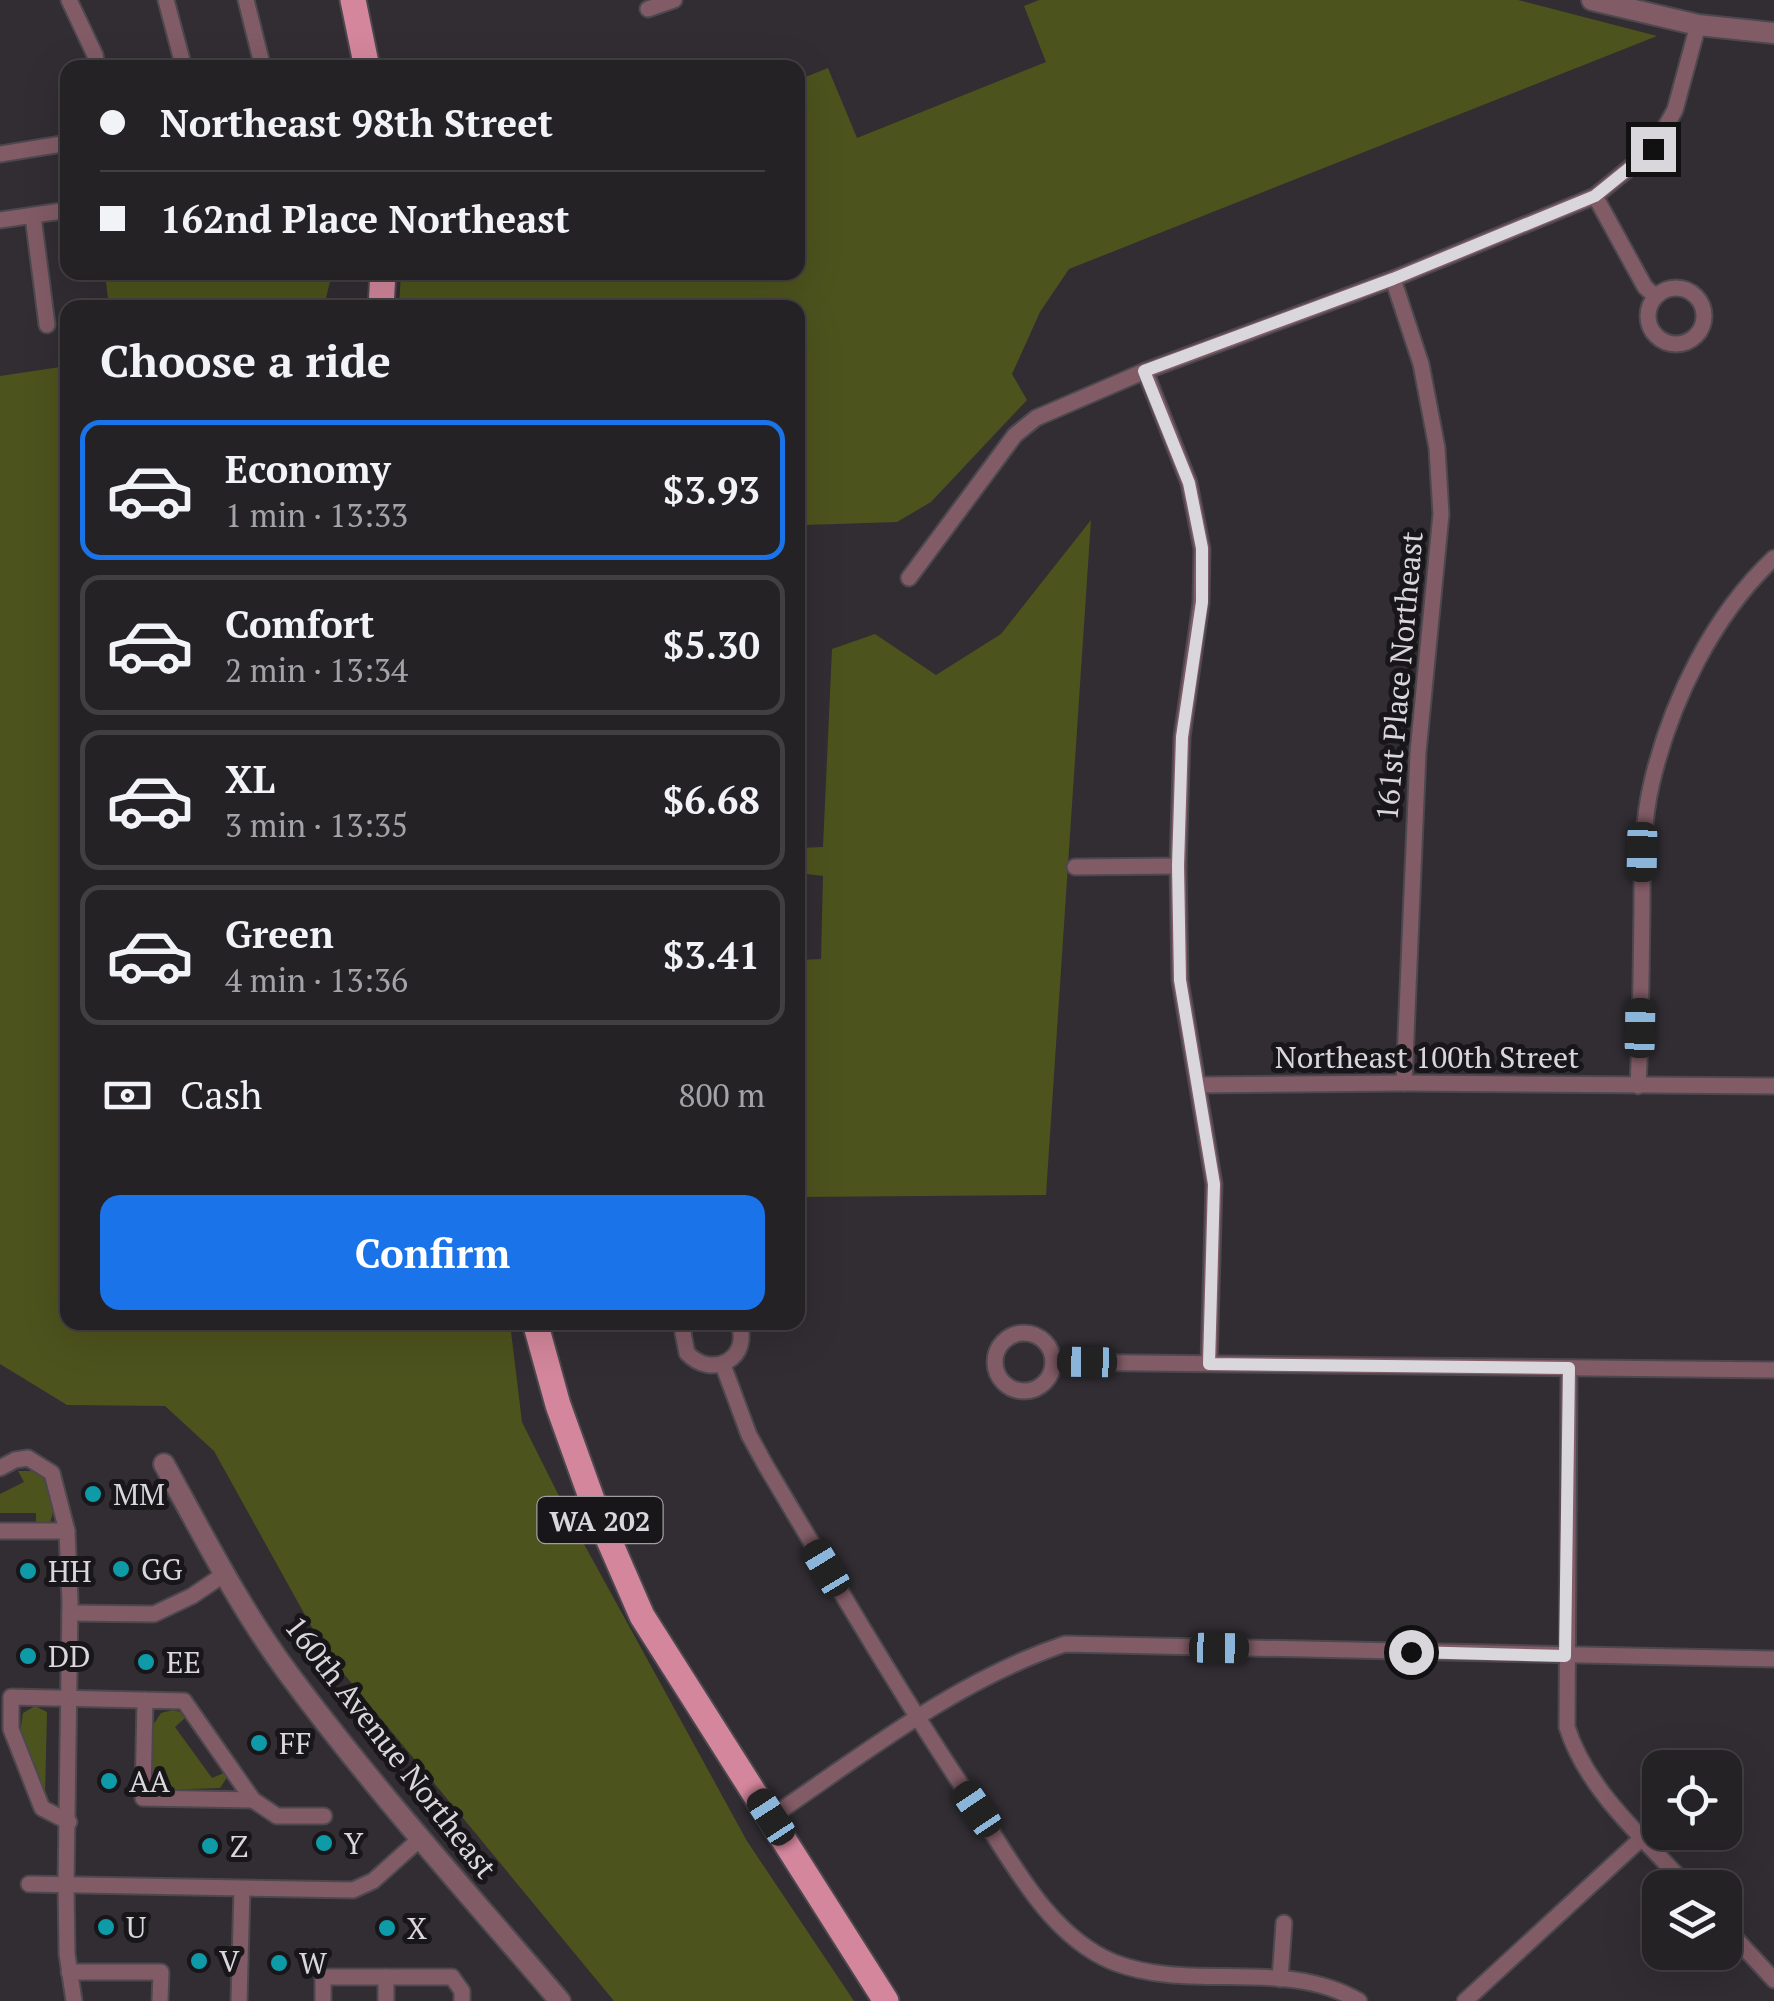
<!DOCTYPE html>
<html lang="en">
<head>
<meta charset="utf-8">
<style>
  :root { --surface:#252226; --page:#312f32; --text:#f1f3f6; --muted:#a3a4a7; --line:#423f43; --accent:#1a73e8 }
  body { margin:0; font-family:"PT Serif",serif; background:var(--page); color:var(--text); height:100vh; display:flex; flex-direction:column; font-size:38px; white-space:nowrap }
  * { box-sizing:border-box; margin:0 }
  p { font-size:32px; color:var(--muted) }
  .icon { flex:none; width:55px; height:55px; fill:none; stroke:currentColor; stroke-width:2; stroke-linecap:round; stroke-linejoin:round }
  .map { position:relative; flex:1; overflow:hidden }
  .panel { position:absolute; left:60px; top:300px; width:745px; height:1030px; display:flex; flex-direction:column; background:var(--surface); border-radius:20px; box-shadow:0 10px 40px #0002,0 0 0 2px var(--line) }
  .panel>* { flex:none }
  .banner { position:absolute; left:60px; top:60px; width:745px; height:220px; border-radius:20px; box-shadow:0 10px 40px #0002,0 0 0 2px var(--line); display:grid; align-content:center; height:220px; padding:0 40px; background:var(--surface) }
  .controls { position:absolute; left:1642px; top:1750px; display:grid; gap:20px }
  .controls a { display:grid; place-items:center; width:100px; height:100px; border-radius:20px; background:var(--surface); box-shadow:0 10px 40px #0002,0 0 0 2px var(--line); font-size:50px }
  .end { position:absolute; width:45px; height:45px; margin:-22px; border:12px solid #dad7dc; background:#111; box-shadow:0 0 0 5px #111 }
  .from { border-radius:50% }
  .car { position:absolute; width:30px; height:60px; margin:-30px -15px; border-radius:12px; box-shadow:0 0 8px 2px #0007; background:linear-gradient(#222 24%,#8ab4d8 0 40%,#222 0 76%,#8ab4d8 0 86%,#222 0) }
  .banner b { display:flex; align-items:center; gap:35px; height:95px; font-size:38px }
  .banner b+b { border-top:2px solid var(--line) }
  .banner i { width:25px; height:25px; background:var(--text) }
  ul { padding:0; list-style:none }
  li { display:flex; align-items:center; gap:30px; height:140px; margin:0 20px 15px; padding:0 20px; border:5px solid var(--line); border-radius:20px }
  li div { flex:1 }
  li b { display:block; font-size:38px }
  li em { font-style:normal; font-weight:700 }
  li.on { border-color:var(--accent) }
  li>.icon { width:90px; height:90px; stroke-width:1.5 }
  h2 { padding:0 40px; font-size:45px; line-height:120px }
  .pay { display:flex; align-items:center; gap:25px; height:110px; padding:0 40px; font-size:38px }
  .pay p { margin-inline-start:auto }
  .primary-button { display:flex; gap:20px; margin-top:auto; padding:20px 40px }
  .primary-button a { flex:1; height:115px; border-radius:20px; background:var(--accent); color:#fff; font-size:40px; font-weight:700; line-height:115px; text-align:center }
  .map>svg:first-child { display:block }
  .green { fill:#4d531d }
  .lines { fill:none; stroke-linecap:round; stroke-linejoin:round }
  .minor-casing { stroke:#4c484e; stroke-width:19 }
  .tertiary-casing { stroke:#4c484e; stroke-width:24 }
  .primary-casing { stroke:#4c484e; stroke-width:29 }
  .minor { stroke:#815b66; stroke-width:15 }
  .tertiary { stroke:#815b66; stroke-width:20 }
  .primary { stroke:#d3869c; stroke-width:25 }
  .route { stroke:#dad7dc; stroke-width:12 }
  .culture-dot { fill:#0f9aa8; stroke:#181619; stroke-width:4 }
  .labels { text-anchor:middle; dominant-baseline:central; stroke-width:10; stroke-linejoin:round; paint-order:stroke }
  .shield { fill:#181619; stroke:#a09da2; stroke-width:2.5 }
  .shield-label { font-size:28px; font-weight:bold; fill:#dad7dc }
  .street-label { font-size:30px; fill:#dad7dc; stroke:#181619 }
  .poi-label { font-size:30px; fill:#dad7dc; stroke:#181619; text-anchor:start }
</style>
</head>
<body>
<div class="map">
<svg width="1774" height="2001" viewBox="0 0 1774 2001">
  <rect width="100%" height="100%" fill="#312d33"/>
  <!-- green -->
  <g class="green">
    <polygon points="1039,0 1518,0 1657,36 1069,269 1040,312 1012,374 1027,400 931,502 897,522 805,525 798,539 798,308 399,307 401,273 798,272 798,80 828,68 857,138 1046,62 1024,6"/>
    <polygon points="120,272 332,272 332,273 324,307 109,307 106,282"/>
    <polygon points="67,366 68,1322 510,1323 522,1422 573,1524 747,1841 854,2001 614,2001 325,1651 214,1451 165,1406 67,1405 0,1364 0,376"/>
    <polygon points="1091,520 1046,1195 798,1197 798,960 821,959 823,876 798,873 798,848 823,847 832,649 875,634 936,675 1001,634"/>
    <path d="M18,1471H33L45,1477C50,1494 58,1509 49,1524L36,1525V1513H0V1494L24,1482Z"/>
    <polygon points="35,1706 47,1712 45,1795 20,1733 23,1713"/>
    <polygon points="173,1710 184,1713 185,1718 175,1727 212,1778 226,1772 226,1779 220,1788 160,1790 152,1786 151,1728 161,1713"/>
  </g>
  <g class="lines">
    <defs>
      <g id="minor">
        <polyline points="69,0 95,55 97,68"/>
        <polyline points="166,0 184,68"/>
        <polyline points="246,0 263,68"/>
        <polyline points="648,9 674,0"/>
        <polyline points="0,154 68,143"/>
        <polyline points="1595,196 1645,287 1655,296"/>
        <polyline points="33,216 47,325"/>
        <polyline points="0,220 68,210"/>
        <polyline points="1393,279 1421,364 1437,448 1441,514 1418,752 1404,1083"/>
        <circle cx="1676" cy="316" r="28"/>
        <polyline points="1145,371 1189,483 1202,549 1201,603 1182,737 1178,866 1180,980 1214,1184 1209,1363"/>
        <polyline points="909,578 1015,435 1036,418 1145,371 1393,279 1595,196 1653,149 1675,110 1698,25"/>
        <polyline points="1075,867 1178,866"/>
        <polyline points="1199,1085 1404,1083 1774,1086"/>
        <path d="M1638,1086C1641,1027 1641,969 1642,911C1642,868 1642,823 1652,782C1671,701 1713,615 1774,558"/>
        <path d="M686,1322L683,1333L687,1353C712,1380 753,1358 738,1322"/>
        <circle cx="1024" cy="1362" r="29"/>
        <polyline points="1054,1362 1774,1370"/>
        <path d="M723,1365L749,1435L766,1466C834,1580 900,1694 974,1804C1011,1860 1048,1935 1113,1962C1191,1993 1284,1957 1359,2001"/>
        <path d="M1569,1368L1567,1727C1587,1791 1645,1839 1689,1888"/>
        <polyline points="0,1468 15,1460 28,1458 52,1473 67,1531 70,1602 66,1885 67,1954 74,2001"/>
        <polyline points="0,1531 67,1531"/>
        <polyline points="70,1613 154,1614 192,1596 223,1575"/>
        <polyline points="253,1800 277,1816 324,1816"/>
        <path d="M771,1817C864,1754 957,1680 1065,1644L1774,1659"/>
        <polyline points="69,1822 42,1808 11,1729 11,1697 184,1701 253,1800 143,1798 145,1700"/>
        <polyline points="29,1884 353,1890 373,1881 421,1838"/>
        <polyline points="1725,1927 1774,1980"/>
        <polyline points="69,1972 161,1972 160,2001"/>
        <polyline points="1280,1979 1284,1923"/>
        <polyline points="239,2001 242,1889"/>
        <polyline points="323,2001 323,1977 452,1977 462,1991 462,2001"/>
        <polyline points="386,2001 386,1977"/>
        <polyline points="1465,2001 1643,1837"/>
      </g>
      <g id="tertiary">
        <polyline points="1592,0 1698,25 1774,33"/>
        <path d="M164,1464C203,1535 240,1608 288,1673C372,1787 468,1893 560,2001"/>
      </g>
      <g id="primary">
        <polyline points="353,0 367,68"/>
        <polyline points="381,308 383,272"/>
        <polyline points="535,1322 558,1405 595,1508 642,1616 886,2001"/>
      </g>
    </defs>
    <!-- minor casing -->
    <use href="#minor" class="minor-casing"/>
    <!-- tertiary casing -->
    <use href="#tertiary" class="tertiary-casing"/>
    <!-- primary casing -->
    <use href="#primary" class="primary-casing"/>
    <!-- minor -->
    <use href="#minor" class="minor"/>
    <!-- tertiary -->
    <use href="#tertiary" class="tertiary"/>
    <!-- primary -->
    <use href="#primary" class="primary"/>
  </g>
  <g class="lines">
    <!-- route -->
    <polyline class="route" points="1411,1652 1565,1656 1569,1368 1209,1364 1214,1184 1180,980 1178,866 1182,737 1202,602 1202,548 1189,483 1144,371 1393,279 1595,196 1653,149"/>
  </g>
  <!-- markers -->
  <g class="culture-dot">
    <circle cx="93" cy="1494" r="10"/>
    <circle cx="121" cy="1569" r="10"/>
    <circle cx="28" cy="1571" r="10"/>
    <circle cx="28" cy="1656" r="10"/>
    <circle cx="146" cy="1662" r="10"/>
    <circle cx="259" cy="1743" r="10"/>
    <circle cx="109" cy="1781" r="10"/>
    <circle cx="324" cy="1843" r="10"/>
    <circle cx="210" cy="1846" r="10"/>
    <circle cx="106" cy="1927" r="10"/>
    <circle cx="387" cy="1928" r="10"/>
    <circle cx="199" cy="1961" r="10"/>
    <circle cx="279" cy="1963" r="10"/>
  </g>
  <g class="labels">
    <!-- shield labels -->
    <rect class="shield" x="537.5" y="1497" width="125" height="46" rx="8"/>
    <g class="shield-label">
      <text x="600" y="1520">WA 202</text>
    </g>
    <!-- street labels -->
    <g class="street-label">
      <text transform="translate(1399 676) rotate(-85)">161st Place Northeast</text>
      <text x="1427" y="1057">Northeast 100th Street</text>
      <text transform="translate(391 1747) rotate(52)">160th Avenue Northeast</text>
    </g>
    <!-- poi labels -->
    <g class="poi-label">
      <text x="113" y="1494">MM</text>
      <text x="141" y="1569">GG</text>
      <text x="48" y="1571">HH</text>
      <text x="48" y="1656">DD</text>
      <text x="166" y="1662">EE</text>
      <text x="279" y="1743">FF</text>
      <text x="129" y="1781">AA</text>
      <text x="344" y="1843">Y</text>
      <text x="230" y="1846">Z</text>
      <text x="126" y="1927">U</text>
      <text x="407" y="1928">X</text>
      <text x="219" y="1961">V</text>
      <text x="299" y="1963">W</text>
    </g>
  </g>
</svg>
<div class="controls">
<a><svg class="icon" aria-label="locate" viewBox="0 0 24 24"><circle cx="12" cy="12" r="6"/><path d="M12 2v4M12 18v4M2 12h4M18 12h4"/></svg></a>
<a><svg class="icon" aria-label="layers" viewBox="0 0 24 24"><path d="M12 4l9 5-9 5-9-5zM3 14l9 5 9-5"/></svg></a>
</div>
<i class="end from" style="left:1411px;top:1652px"></i>
<i class="end" style="left:1653px;top:149px"></i>
<i class="car" style="left:1642px;top:852px;rotate:181deg"></i>
<i class="car" style="left:1640px;top:1028px;rotate:1deg"></i>
<i class="car" style="left:1087px;top:1362px;rotate:271deg"></i>
<i class="car" style="left:826px;top:1568px;rotate:329deg"></i>
<i class="car" style="left:1219px;top:1648px;rotate:91deg"></i>
<i class="car" style="left:977px;top:1809px;rotate:326deg"></i>
<i class="car" style="left:771px;top:1817px;rotate:327deg"></i>
<div class="banner">
<b><i class="from"></i>Northeast 98th Street</b>
<b><i></i>162nd Place Northeast</b>
</div>
<section class="panel">
<h2>Choose a ride</h2>
<ul>
<li class="on"><svg class="icon" aria-label="car" viewBox="0 0 24 24"><path d="M5 17H2v-5l4-1 3-4h7l3 4 3 1v5h-3M9 17h6M6 11h13"/><circle cx="7" cy="17" r="2"/><circle cx="17" cy="17" r="2"/></svg><div><b>Economy</b><p>1 min · 13:33</p></div><em>$3.93</em></li>
<li><svg class="icon" aria-label="car" viewBox="0 0 24 24"><path d="M5 17H2v-5l4-1 3-4h7l3 4 3 1v5h-3M9 17h6M6 11h13"/><circle cx="7" cy="17" r="2"/><circle cx="17" cy="17" r="2"/></svg><div><b>Comfort</b><p>2 min · 13:34</p></div><em>$5.30</em></li>
<li><svg class="icon" aria-label="car" viewBox="0 0 24 24"><path d="M5 17H2v-5l4-1 3-4h7l3 4 3 1v5h-3M9 17h6M6 11h13"/><circle cx="7" cy="17" r="2"/><circle cx="17" cy="17" r="2"/></svg><div><b>XL</b><p>3 min · 13:35</p></div><em>$6.68</em></li>
<li><svg class="icon" aria-label="car" viewBox="0 0 24 24"><path d="M5 17H2v-5l4-1 3-4h7l3 4 3 1v5h-3M9 17h6M6 11h13"/><circle cx="7" cy="17" r="2"/><circle cx="17" cy="17" r="2"/></svg><div><b>Green</b><p>4 min · 13:36</p></div><em>$3.41</em></li>
</ul>
<div class="pay"><svg class="icon" aria-label="cash" viewBox="0 0 24 24"><path d="M3 7h18v10H3z"/><circle cx="12" cy="12" r="2"/></svg>Cash<p>800 m</p></div>
<div class="primary-button"><a>Confirm</a></div>
</section>
</div>
</body>
</html>
